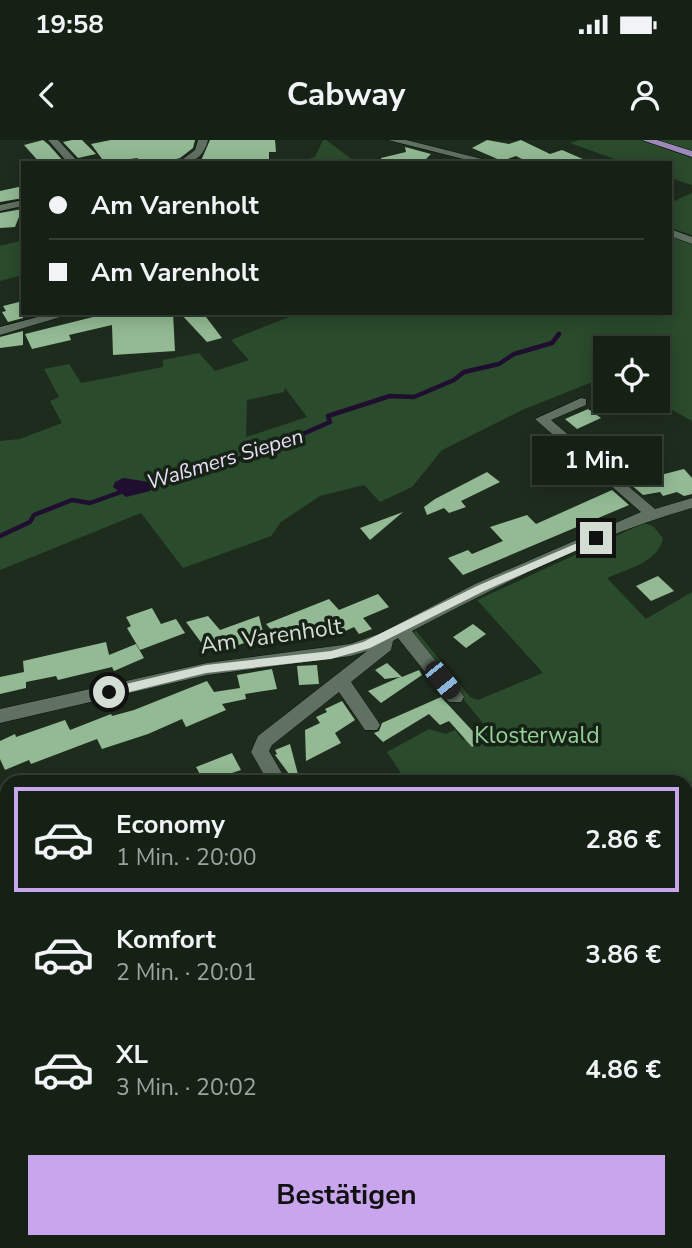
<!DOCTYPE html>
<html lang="de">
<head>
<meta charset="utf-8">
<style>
  :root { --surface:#162116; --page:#1f291f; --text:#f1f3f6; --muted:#9ea3a1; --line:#353e35; --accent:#c9a5ee }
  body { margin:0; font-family:"Nunito Sans",sans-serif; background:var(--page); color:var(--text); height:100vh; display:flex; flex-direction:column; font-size:26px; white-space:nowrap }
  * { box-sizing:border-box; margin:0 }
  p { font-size:23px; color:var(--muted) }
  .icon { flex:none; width:38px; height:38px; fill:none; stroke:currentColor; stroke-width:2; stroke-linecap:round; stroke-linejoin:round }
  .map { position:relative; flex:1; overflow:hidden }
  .side { position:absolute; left:0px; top:635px; width:693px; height:474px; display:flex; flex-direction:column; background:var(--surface); border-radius:21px 21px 0 0; box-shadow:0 4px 18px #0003,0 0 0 2px var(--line) }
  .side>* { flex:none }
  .guide { position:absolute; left:21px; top:21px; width:651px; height:154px; border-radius:0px; box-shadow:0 4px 18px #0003,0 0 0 2px var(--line); display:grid; align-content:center; height:154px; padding:0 28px; background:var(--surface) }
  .buttons { position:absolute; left:593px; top:196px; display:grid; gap:14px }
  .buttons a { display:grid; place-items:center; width:77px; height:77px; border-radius:0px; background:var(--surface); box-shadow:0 4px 18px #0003,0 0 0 2px var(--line); font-size:35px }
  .end { position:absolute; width:32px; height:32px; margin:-16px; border:9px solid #d4ddd4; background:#111; box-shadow:0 0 0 4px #111 }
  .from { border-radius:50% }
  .bubble { position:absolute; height:49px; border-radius:0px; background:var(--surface); box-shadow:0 4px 18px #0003,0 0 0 2px var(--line); font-size:23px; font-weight:700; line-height:49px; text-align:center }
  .car { position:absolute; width:21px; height:42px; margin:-21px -10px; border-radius:9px; box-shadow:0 0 5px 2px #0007; background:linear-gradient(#222 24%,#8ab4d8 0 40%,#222 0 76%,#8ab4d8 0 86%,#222 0) }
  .guide b { display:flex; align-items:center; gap:24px; height:66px; font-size:26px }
  .guide b+b { border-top:2px solid var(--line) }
  .guide i { width:18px; height:18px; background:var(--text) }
  ul { padding:12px 0 0; list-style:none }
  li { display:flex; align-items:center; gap:21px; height:105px; margin:0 14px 10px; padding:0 14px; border:4px solid transparent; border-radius:0px }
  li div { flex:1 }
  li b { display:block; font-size:26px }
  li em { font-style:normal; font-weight:700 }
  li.current { border-color:var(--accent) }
  li>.icon { width:63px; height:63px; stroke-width:1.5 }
  .action { display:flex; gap:14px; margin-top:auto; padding:14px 28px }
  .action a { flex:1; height:80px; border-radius:0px; background:var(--accent); color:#111; font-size:28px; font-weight:700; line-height:80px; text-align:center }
  .status { display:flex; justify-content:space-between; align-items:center; height:49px; padding:0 35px; background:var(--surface); direction:ltr }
  .status svg { height:19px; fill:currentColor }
  header { display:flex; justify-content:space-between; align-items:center; height:91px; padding:0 28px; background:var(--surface); font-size:32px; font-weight:700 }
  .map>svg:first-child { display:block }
  .green { fill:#2a4b2c; fill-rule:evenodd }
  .water { fill:#200e30 }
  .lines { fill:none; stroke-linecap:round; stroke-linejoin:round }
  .stream-far1 { stroke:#200e30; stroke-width:4.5 }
  .stream { stroke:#200e30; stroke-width:7 }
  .building { fill:#93ba94 }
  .minor-casing { stroke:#071408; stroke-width:1 }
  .major-casing { stroke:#071408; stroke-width:1 }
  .minor { fill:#607061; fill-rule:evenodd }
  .major { fill:#9e88bb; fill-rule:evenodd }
  .route { fill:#d4ddd4 }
  .labels { text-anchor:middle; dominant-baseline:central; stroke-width:7; stroke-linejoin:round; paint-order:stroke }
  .far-water-label { font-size:21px; font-style:italic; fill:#e9ddf8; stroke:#152215 }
  .street-label { font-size:23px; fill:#d4ddd4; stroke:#152215 }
  .park-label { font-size:23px; fill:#97d199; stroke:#152215 }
</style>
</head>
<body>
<div class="status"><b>19:58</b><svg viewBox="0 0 49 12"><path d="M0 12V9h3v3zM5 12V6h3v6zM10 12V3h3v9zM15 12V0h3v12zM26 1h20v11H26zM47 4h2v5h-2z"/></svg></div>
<header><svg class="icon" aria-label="back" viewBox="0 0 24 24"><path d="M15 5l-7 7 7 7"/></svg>Cabway<svg class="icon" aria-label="person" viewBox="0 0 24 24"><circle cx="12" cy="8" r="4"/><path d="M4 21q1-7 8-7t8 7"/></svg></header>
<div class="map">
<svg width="692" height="1108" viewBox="0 0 692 1108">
  <rect width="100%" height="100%" fill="#1e2c1e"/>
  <!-- green -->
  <g class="green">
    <polygon points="323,0 326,0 357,23 294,23 315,17"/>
    <polygon points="579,0 692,0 692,45 670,38 670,23 626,23 570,3"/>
    <polygon points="692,53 692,95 670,88 670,63"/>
    <path d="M670,96L692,104V281L657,261L658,208H606L605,237L522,270L442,310L412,347L380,362L364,345L320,356L281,382L271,396L183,428L141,373L0,430V301L20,299L62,283L50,261L59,257L44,229L69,224L81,243L163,227V220L199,213L215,231L249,220L231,200L299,173H670ZM285,248L307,277L246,297L247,260L284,252Z"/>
    <polygon points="23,100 23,135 0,141 0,106"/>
    <path d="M644,383L653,386L663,398C659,422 627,429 607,438L646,479L692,452V1108H0V1002L7,998V1102H686V642H407L387,612L429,589L446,594L455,590L463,600L487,588L410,494L416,491L470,557L478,560L543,533L477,460Z"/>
    <polygon points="7,733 7,868 0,873 0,736"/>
  </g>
  <!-- water -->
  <polygon class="water" points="123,338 156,343 150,351 126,357 113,347 115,342"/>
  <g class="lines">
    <!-- stream-far1 -->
    <g class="stream-far1">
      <polyline points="151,344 262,312 330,282 328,276 390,256 414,257 454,240 464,232 499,224 514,214 552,203 559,194"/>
      <polyline points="0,396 30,382 34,375 72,360 90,363 121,352"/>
    </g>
    <!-- stream -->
    <g class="stream">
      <polyline points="686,819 692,815"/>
      <polyline points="338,1108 343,1102"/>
    </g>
  </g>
  <!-- building -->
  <g class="building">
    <polygon points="43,0 49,5 64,22 40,23 24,5"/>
    <polygon points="72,0 82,0 96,14 78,18 63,2"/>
    <polygon points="111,0 195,0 193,8 180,18 161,23 143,23 137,18 105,23 91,4"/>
    <polygon points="210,0 275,0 276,12 269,12 269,23 200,23"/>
    <polygon points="487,0 509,4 521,0 550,14 562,10 592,23 530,23 516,16 502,21 472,8"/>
    <polygon points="405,7 431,14 424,21 381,23 381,18 406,12"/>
    <polygon points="23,46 23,58 0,62 0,51"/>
    <polygon points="22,69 15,87 0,88 0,73"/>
    <polygon points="23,161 23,178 8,182 2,172 6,171 3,166"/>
    <polygon points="109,173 173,173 175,211 113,215 112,185 69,195 71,200 32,209 25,194"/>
    <polygon points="180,173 203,173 222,198 207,202"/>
    <polygon points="23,191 23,205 0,208 0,197"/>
    <polygon points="588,269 601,278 577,289 565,279"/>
    <polygon points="684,329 692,338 692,354 684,356 677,352 663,356 660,352 643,355 629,343"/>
    <polygon points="487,332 500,342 461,361 466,367 449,373 444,368 427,375 424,367 435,359"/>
    <polygon points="612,350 629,365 463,435 448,418 468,410 472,414 503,401 490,387 527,375 536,384"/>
    <polygon points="403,372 370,400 360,388"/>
    <polygon points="658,436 674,451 651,461 636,446"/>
    <polygon points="378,454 389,467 363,478 372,489 359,494 354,487 339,494 331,483 304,494 300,491 297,494 298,497 282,502 266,484 329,459 339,470"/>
    <polygon points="152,468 161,484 176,479 185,493 140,510 127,488 131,486 126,477"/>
    <polygon points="208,476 220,490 259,476 264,496 233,507 228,500 206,509 186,482"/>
    <polygon points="473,484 486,494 466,508 453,497"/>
    <polygon points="106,502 109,515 136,504 144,518 114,531 112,527 58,540 56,536 26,542 26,548 0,554 0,537 24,532 23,521"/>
    <polygon points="387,523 402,537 419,530 422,535 381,563 368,551 400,537 385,539 375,530"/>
    <polygon points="317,525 319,544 299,545 297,526"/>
    <polygon points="272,529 277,549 245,554 246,559 222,564 226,570 186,587 182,579 148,594 102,609 97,599 31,624 29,620 5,630 0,619 0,601 15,594 16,597 65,580 70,590 111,574 112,576 134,570 207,541 214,552 240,548 237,535"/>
    <polygon points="441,557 481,600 472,607 449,581 440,585 429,574 383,602 374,593 379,591 382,583"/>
    <polygon points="342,561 355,580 335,593 341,603 306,621 305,590 320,583 316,577 327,572 325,569"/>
    <polygon points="290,604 300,642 295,642 275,615 277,614 275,610"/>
    <polygon points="232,613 241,630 204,642 196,627"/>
  </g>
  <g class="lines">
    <defs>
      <g id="minor">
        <polygon points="48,0 58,0 79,23 68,23"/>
        <path d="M198,0H208C204,16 195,23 178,23L195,10Z"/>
        <polygon points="388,0 406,0 498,23 479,23"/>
        <polygon points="23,60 23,66 0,71 0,65"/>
        <polygon points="670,89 692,97 692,104 670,96"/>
        <polygon points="53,173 74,173 0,195 0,187"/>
        <path d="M581,258L586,259V265L551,280L655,369L692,358V368C596,395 500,445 412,491L461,552L464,557L461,562H449L398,498L393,501L391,510L351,542L377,580L380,585L377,590H365L339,552L272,605L269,611L287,642H268L251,612L258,596L367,511L351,516L207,535L0,583V569L207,523L350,504L379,494L475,444L641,372L535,279Z"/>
      </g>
      <polygon id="major" points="642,0 657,0 692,11 692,17"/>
    </defs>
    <!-- minor casing -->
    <use href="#minor" class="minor-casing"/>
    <!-- major casing -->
    <use href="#major" class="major-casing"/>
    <!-- minor -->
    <use href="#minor" class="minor"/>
    <!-- major -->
    <use href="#major" class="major"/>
  </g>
  <!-- route -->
  <polygon class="route" points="596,395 600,396 600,400 484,451 370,508 331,519 206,533 109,557 103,552 109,548 206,525 331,511 363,502 477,446"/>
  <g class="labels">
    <!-- far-water labels -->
    <g class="far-water-label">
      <text transform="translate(225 319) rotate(-17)">Waßmers Siepen</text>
    </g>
    <!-- street labels -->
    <g class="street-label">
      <text transform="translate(271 496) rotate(-8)">Am Varenholt</text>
    </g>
    <!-- park labels -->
    <g class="park-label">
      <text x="537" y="595">Klosterwald</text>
    </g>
  </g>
</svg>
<div class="buttons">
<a><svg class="icon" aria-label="locate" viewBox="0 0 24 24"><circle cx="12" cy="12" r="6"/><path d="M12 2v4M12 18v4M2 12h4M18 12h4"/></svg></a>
</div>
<i class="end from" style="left:109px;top:552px"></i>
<i class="end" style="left:596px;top:398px"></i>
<div class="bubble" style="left:532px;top:296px;width:130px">1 Min.</div>
<i class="car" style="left:442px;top:540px;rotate:141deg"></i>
<div class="guide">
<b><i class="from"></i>Am Varenholt</b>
<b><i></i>Am Varenholt</b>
</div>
<section class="side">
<ul>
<li class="current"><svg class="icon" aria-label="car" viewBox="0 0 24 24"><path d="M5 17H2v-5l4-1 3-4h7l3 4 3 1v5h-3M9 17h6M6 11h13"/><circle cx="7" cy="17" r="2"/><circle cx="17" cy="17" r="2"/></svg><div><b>Economy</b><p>1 Min. · 20:00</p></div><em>2.86 €</em></li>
<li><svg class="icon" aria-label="car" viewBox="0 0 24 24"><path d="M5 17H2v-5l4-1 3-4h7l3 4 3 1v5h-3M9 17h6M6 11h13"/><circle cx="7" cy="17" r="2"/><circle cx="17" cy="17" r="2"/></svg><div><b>Komfort</b><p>2 Min. · 20:01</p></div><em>3.86 €</em></li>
<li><svg class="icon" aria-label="car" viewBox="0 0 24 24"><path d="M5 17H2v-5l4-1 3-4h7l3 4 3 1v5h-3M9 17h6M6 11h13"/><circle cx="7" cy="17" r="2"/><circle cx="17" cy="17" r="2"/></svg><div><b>XL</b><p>3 Min. · 20:02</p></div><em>4.86 €</em></li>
</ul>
<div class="action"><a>Bestätigen</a></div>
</section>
</div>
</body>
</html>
